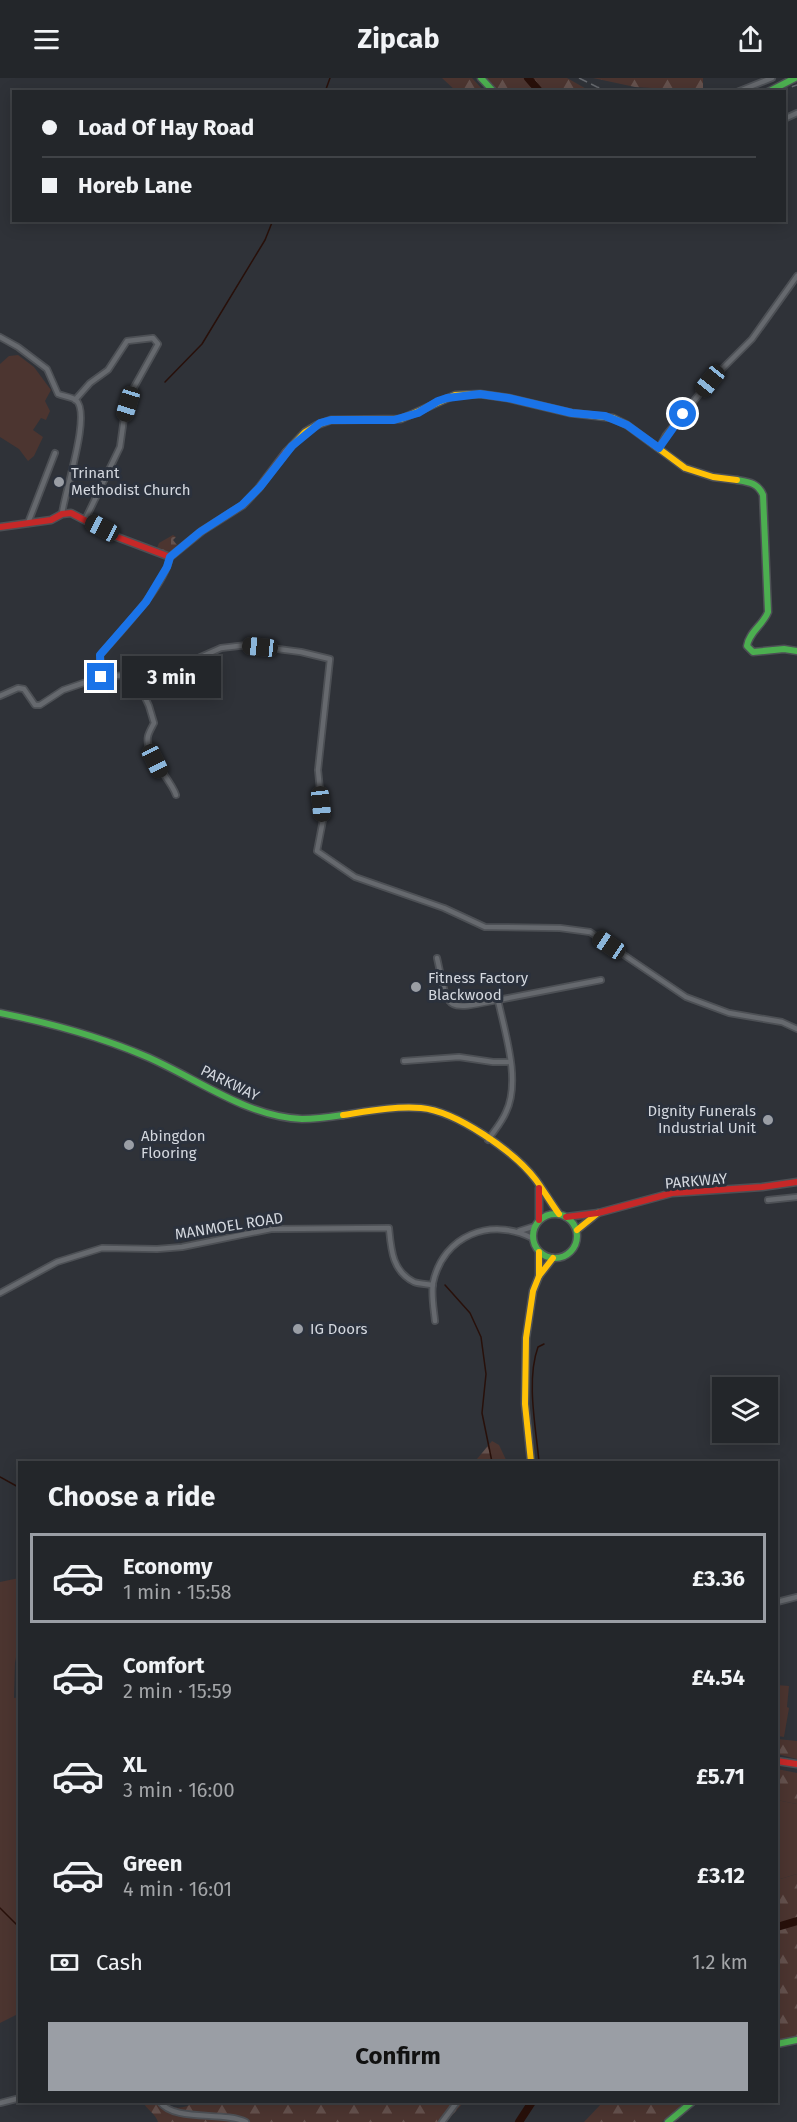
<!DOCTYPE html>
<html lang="en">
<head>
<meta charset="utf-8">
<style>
  :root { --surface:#23262a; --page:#2b2e32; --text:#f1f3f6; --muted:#a3a5a8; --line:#404347; --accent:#9a9ea5 }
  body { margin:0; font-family:"Fira Sans",sans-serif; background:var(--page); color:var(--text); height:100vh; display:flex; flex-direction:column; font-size:22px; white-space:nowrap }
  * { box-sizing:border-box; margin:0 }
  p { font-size:20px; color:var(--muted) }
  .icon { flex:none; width:33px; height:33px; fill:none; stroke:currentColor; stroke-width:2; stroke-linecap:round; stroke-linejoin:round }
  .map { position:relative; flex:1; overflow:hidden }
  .details { position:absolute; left:18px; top:1383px; width:760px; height:642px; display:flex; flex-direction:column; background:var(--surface); border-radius:0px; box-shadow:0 3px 15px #0003,0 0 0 2px var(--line) }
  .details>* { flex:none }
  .hud { position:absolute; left:12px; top:12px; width:774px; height:132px; border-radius:0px; box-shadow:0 3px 15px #0003,0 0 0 2px var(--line); display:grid; align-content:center; height:132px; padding:0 30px; background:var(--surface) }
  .fabs { position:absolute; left:712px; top:1299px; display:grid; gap:12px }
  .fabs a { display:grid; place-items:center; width:66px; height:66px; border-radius:0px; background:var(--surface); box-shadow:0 3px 15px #0003,0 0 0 2px var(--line); font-size:30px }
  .end { position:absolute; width:27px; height:27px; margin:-14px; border:8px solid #1a73e8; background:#fff; box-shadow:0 0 0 3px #fff }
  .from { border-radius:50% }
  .bubble { position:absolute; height:42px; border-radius:0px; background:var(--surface); box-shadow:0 3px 15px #0003,0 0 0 2px var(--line); font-size:20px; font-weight:700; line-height:42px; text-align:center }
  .car { position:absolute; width:18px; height:36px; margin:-18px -9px; border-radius:8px; box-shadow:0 0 4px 2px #0007; background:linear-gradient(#222 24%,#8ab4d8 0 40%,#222 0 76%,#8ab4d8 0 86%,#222 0) }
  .hud b { display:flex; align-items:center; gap:21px; height:57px; font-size:22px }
  .hud b+b { border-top:2px solid var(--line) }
  .hud i { width:15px; height:15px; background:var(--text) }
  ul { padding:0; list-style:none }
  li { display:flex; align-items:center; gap:18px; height:90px; margin:0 12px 9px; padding:0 18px; border:3px solid transparent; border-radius:0px }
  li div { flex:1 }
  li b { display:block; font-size:22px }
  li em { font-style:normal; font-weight:700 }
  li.selected { border-color:var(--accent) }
  li>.icon { width:54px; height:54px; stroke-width:1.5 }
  h2 { padding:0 30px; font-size:27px; line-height:72px }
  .pay { display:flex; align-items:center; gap:15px; height:66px; padding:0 30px; font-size:22px }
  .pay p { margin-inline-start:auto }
  .primary-button { display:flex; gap:12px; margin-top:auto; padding:12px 30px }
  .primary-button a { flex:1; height:69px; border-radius:0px; background:var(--accent); color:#111; font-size:24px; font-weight:700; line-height:69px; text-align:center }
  header { display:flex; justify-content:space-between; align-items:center; height:78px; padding:0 30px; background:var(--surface); font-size:27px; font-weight:700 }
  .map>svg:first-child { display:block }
  .green { fill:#4c3530 }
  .forest { fill:url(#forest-firs) }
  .cemetery { fill:url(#cemetery-stones) }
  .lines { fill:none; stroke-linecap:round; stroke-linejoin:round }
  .stream { stroke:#28100a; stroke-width:1.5 }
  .river { stroke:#28100a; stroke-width:8 }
  .street-casing { stroke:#4d5055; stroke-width:8 }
  .fast-casing { stroke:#4d5055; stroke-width:9 }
  .slow-casing { stroke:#4d5055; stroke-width:9 }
  .jam-casing { stroke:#4d5055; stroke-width:9 }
  .street { stroke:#66696e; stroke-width:4.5 }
  .fast { stroke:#4caf50; stroke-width:6 }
  .slow { stroke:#ffc107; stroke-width:6 }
  .jam { stroke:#c62828; stroke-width:6 }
  .rail { stroke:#66696e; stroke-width:1.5; stroke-dasharray:9 4.5; stroke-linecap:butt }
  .route { stroke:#1a73e8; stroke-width:8 }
  .poi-dot { fill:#9a9ea5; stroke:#2b313c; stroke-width:2 }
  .labels { text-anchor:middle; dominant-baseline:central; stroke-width:6; stroke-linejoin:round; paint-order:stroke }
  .poi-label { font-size:15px; fill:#d4d8df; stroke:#2b313c; text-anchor:start }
  .street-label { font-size:15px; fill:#d4d8df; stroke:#2b313c }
</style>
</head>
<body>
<header><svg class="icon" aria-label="menu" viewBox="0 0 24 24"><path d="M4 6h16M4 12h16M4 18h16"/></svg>Zipcab<svg class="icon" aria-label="share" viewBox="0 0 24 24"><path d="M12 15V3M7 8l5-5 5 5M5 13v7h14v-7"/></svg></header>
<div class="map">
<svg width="797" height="2044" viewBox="0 0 797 2044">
  <defs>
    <pattern id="forest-firs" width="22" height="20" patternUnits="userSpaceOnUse" patternTransform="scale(1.5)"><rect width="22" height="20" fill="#4c3530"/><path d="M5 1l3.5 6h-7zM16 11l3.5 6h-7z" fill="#65524e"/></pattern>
    <pattern id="cemetery-stones" width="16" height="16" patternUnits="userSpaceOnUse" patternTransform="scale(1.5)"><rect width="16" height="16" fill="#4c3530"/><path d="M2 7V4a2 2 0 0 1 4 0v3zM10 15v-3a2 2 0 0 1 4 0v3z" fill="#65524e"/></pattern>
  </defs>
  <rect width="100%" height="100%" fill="#2f3238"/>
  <!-- green -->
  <g class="green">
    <polygon points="18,277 34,289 51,312 45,323 50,333 46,342 41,340 33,352 43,359 34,378 28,383 19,371 0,359 0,286 9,278"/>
    <polygon points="19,1500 19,1563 15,1585 14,1620 19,1619 20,1935 0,1945 0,1504"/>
    <polygon points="777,1607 789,1608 787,1629 789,1630 784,1659 777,1658"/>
    <polygon points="777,1722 797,1726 797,1796 777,1802"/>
  </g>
  <!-- forest -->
  <g class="forest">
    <polygon points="442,0 472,0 484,13 456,13"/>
    <polygon points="486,0 567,0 590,13 499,13"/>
    <polygon points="593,0 703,0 703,13 635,9"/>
    <polygon points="492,1363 499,1367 507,1384 477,1384 477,1381"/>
    <polygon points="777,1661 797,1663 797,1681 777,1676"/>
    <polygon points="777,1691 797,1695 797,1726 777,1722"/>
    <polygon points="797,1796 797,1959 777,1962 777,1802"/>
    <path d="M143,2024H164C173,2032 185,2031 194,2024H464L446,2044H158C156,2036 146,2031 143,2024Z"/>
    <polygon points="603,2024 685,2024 662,2044 584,2044"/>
  </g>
  <!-- cemetery -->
  <polygon class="cemetery" points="173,457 176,459 173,462 177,467 168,476 157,470 159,465"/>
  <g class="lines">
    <!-- stream -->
    <g class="stream">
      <polyline points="325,14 330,0"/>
      <polyline points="165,304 202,266 265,162 273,142"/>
      <polyline points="445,1207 470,1235 481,1259 486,1296 482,1335 492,1384"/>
      <path d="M539,1384C536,1350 526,1302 538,1269L544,1266"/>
      <polyline points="0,1399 20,1410"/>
      <polyline points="0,1830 20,1850"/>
    </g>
    <!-- river -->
    <g class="river">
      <polyline points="528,0 540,14"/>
      <polyline points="777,1849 797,1843"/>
      <polyline points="519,2044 532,2024"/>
    </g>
    <defs>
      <g id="street">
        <polyline points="737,14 772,0"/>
        <polyline points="784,41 797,35"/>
        <path d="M0,259L18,269L47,291L58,316C63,318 72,319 76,322C92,336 64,415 62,436"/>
        <polyline points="75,322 90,305 108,292 127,263 153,260 158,266 133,311 124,340 120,369 85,442"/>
        <polyline points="659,370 666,357 710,303 752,261 797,198"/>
        <polyline points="28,445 55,375"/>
        <path d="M134,596L149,628L154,645C152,649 149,654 148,658C144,677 171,701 176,717"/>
        <path d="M101,599L100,577C120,554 165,508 170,479"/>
        <polyline points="0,618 18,610 24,611 35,627 40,627 63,612 101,599 167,594 221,570 247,567 301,574 330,581 318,692 323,742 317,773 355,799 444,830 485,849 560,850 590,854 686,919 729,935 782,944 797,951"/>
        <path d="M437,880C449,933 443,933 498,922"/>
        <polyline points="404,983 459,979 493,984 510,984"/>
        <path d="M488,1062C494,1053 502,1044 506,1034C521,1003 505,955 498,922L601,902"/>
        <polyline points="768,1122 797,1119"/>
        <polyline points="519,1153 535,1148"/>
        <path d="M0,1215L57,1184L102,1170L157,1171L182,1169L271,1151L389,1150C391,1171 392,1193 414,1204C419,1206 427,1206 433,1207"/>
        <path d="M435,1243C434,1232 431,1217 433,1205C443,1157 491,1139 532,1160"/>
        <polyline points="777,1524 797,1519"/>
        <path d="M160,2024C174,2044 224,2033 246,2044"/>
        <polyline points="0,2025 20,2020"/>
        <polyline points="442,2044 457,2024"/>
      </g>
      <g id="fast">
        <polyline points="481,0 494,14"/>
        <polyline points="768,14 795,0"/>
        <path d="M737,402C749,404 758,405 763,417L768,534C763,547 749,554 747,568L753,574L784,571L797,573"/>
        <path d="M0,935C50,945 98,958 145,978C195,999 246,1039 302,1041C316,1041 330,1039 343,1037"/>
        <circle cx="555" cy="1158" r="22"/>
        <polyline points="777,1966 797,1962"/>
        <polyline points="668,2044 692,2024"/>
      </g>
      <g id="slow">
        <polyline points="286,374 305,354 317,347 331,342 401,341 455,317 480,316 508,320 571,335 613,340 627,347 685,390 713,399 737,402"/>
        <path d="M343,1037C369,1033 395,1028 421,1030C456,1033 515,1074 536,1102C544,1113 551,1125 559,1136"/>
        <polyline points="577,1152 598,1135"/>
        <polyline points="539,1198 553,1180"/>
        <polyline points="531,1384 525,1326 526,1260 533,1213 539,1198 539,1174"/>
      </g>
      <g id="jam">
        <polyline points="0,449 51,442 62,436 71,435 117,459 170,479 202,453 243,427 258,411 286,374"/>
        <polyline points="539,1110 539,1142"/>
        <polyline points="566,1139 598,1135 672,1115 762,1109 797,1104"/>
        <polyline points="777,1683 797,1686"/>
      </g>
    </defs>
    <!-- street casing -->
    <use href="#street" class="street-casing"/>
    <!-- fast casing -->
    <use href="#fast" class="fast-casing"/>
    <!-- slow casing -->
    <use href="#slow" class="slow-casing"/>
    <!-- jam casing -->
    <use href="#jam" class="jam-casing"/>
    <!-- street -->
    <use href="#street" class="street"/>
    <!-- fast -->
    <use href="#fast" class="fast"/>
    <!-- slow -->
    <use href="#slow" class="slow"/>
    <!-- jam -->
    <use href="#jam" class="jam"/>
    <!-- rail -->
    <g class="rail">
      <polyline points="579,0 597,9 615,14"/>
      <polyline points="779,13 797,7"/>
    </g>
  </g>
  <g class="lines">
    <!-- route -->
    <polyline class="route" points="101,599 100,577 146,524 167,489 170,479 200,454 242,427 260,409 292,368 320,345 331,342 394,342 418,335 438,323 447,320 480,316 508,320 572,335 605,338 627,347 659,370 683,336"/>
  </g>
  <!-- markers -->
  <g class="poi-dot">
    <circle cx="59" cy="404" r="6"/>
    <circle cx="416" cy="909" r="6"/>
    <circle cx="768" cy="1042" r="6"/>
    <circle cx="129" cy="1067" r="6"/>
    <circle cx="298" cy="1251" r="6"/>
  </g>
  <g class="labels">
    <!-- poi labels -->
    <g class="poi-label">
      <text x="71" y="395">Trinant<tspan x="71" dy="17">Methodist Church</tspan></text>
      <text x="428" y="900">Fitness Factory<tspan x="428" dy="17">Blackwood</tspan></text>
      <text x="756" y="1033" text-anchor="end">Dignity Funerals<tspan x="756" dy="17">Industrial Unit</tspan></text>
      <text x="141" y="1058">Abingdon<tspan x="141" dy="17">Flooring</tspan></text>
      <text x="310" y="1251">IG Doors</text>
    </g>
    <!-- street labels -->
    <g class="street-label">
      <text transform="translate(230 1005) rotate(26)">PARKWAY</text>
      <text transform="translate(696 1103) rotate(-5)">PARKWAY</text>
      <text transform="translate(229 1148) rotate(-9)">MANMOEL ROAD</text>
    </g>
  </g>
</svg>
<div class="fabs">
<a><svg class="icon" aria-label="layers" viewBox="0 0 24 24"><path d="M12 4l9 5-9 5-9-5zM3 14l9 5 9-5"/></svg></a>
</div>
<i class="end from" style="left:683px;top:336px"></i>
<i class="end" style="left:101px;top:599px"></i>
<div class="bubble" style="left:122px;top:578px;width:99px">3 min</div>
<i class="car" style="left:710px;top:303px;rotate:219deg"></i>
<i class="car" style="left:128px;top:326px;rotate:197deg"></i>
<i class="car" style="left:102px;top:450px;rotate:298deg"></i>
<i class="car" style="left:260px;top:569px;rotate:276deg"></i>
<i class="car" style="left:155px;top:683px;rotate:154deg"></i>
<i class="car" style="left:321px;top:726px;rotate:174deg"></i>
<i class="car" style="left:609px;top:867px;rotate:304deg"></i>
<div class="hud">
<b><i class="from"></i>Load Of Hay Road</b>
<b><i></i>Horeb Lane</b>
</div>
<section class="details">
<h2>Choose a ride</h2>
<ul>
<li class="selected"><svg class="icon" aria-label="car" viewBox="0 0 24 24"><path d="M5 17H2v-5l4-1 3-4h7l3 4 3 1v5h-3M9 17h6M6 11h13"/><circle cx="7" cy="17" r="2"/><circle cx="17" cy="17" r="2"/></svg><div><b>Economy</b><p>1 min · 15:58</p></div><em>£3.36</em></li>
<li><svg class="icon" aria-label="car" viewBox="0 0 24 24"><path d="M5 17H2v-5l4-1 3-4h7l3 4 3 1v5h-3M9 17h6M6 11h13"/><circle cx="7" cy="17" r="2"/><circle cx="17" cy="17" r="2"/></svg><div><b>Comfort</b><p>2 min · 15:59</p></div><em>£4.54</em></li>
<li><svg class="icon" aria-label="car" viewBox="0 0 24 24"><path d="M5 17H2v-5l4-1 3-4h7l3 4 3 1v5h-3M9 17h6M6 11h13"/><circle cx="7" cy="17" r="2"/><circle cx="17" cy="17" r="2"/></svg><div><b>XL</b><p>3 min · 16:00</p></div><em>£5.71</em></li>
<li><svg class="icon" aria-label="car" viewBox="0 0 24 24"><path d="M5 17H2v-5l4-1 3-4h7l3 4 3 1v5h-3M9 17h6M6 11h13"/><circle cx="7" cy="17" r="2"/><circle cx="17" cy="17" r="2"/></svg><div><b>Green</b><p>4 min · 16:01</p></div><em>£3.12</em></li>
</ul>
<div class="pay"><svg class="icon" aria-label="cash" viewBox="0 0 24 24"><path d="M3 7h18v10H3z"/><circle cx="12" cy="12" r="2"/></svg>Cash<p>1.2 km</p></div>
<div class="primary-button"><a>Confirm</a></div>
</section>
</div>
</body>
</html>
